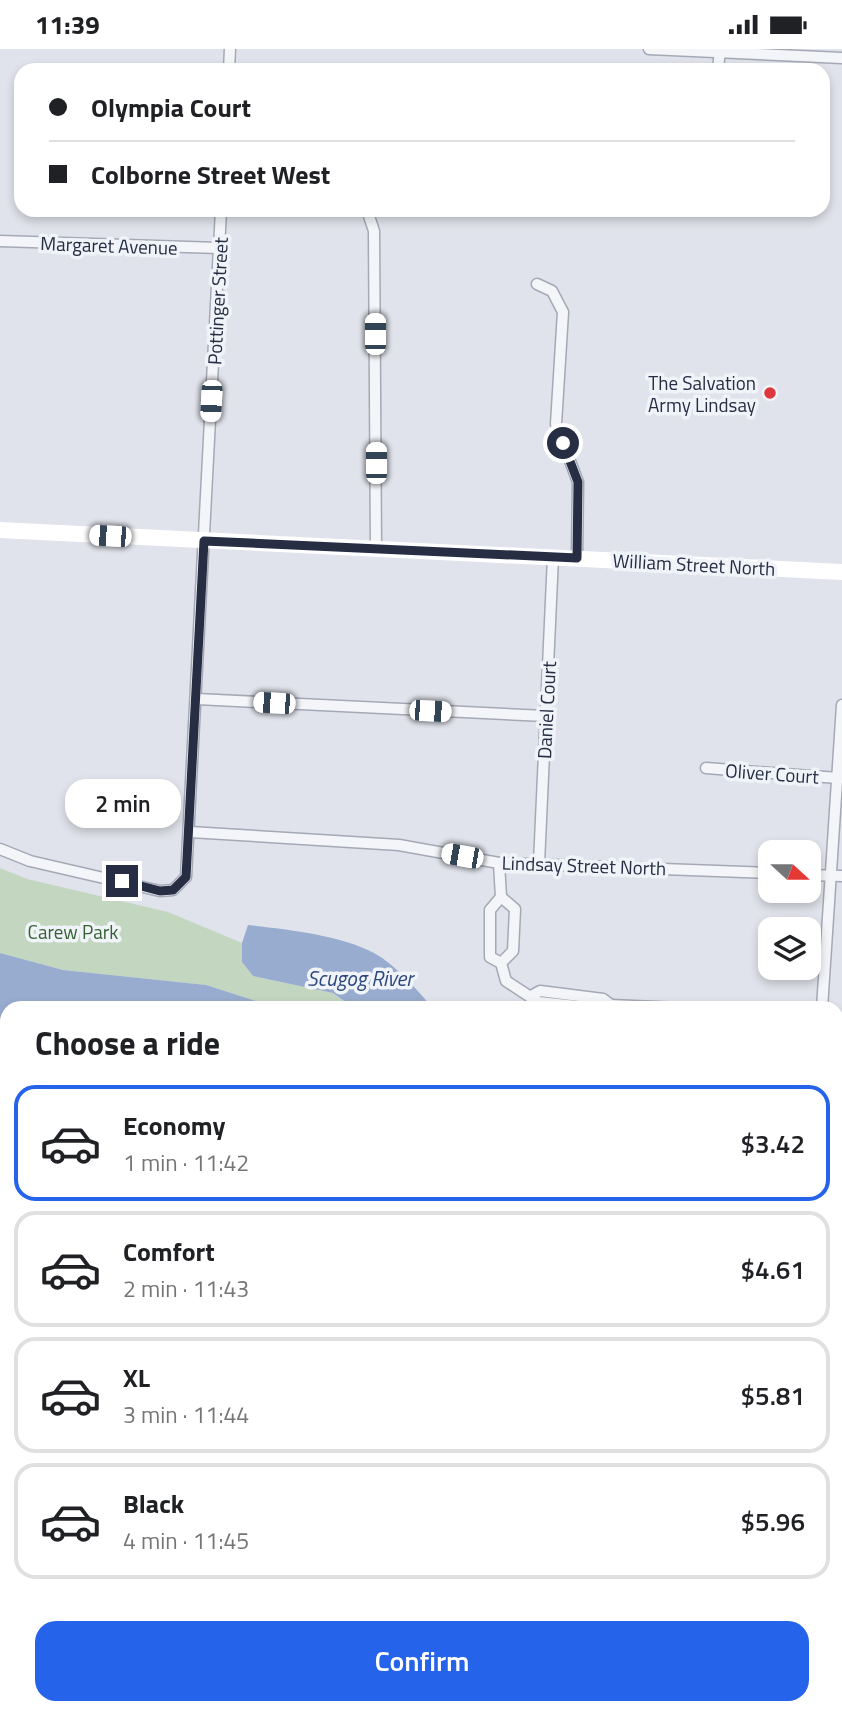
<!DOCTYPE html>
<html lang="en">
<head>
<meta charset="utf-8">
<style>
  :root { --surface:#fff; --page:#f6f6f6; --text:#202124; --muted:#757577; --line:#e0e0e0; --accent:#2563eb }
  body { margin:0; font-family:"Titillium Web",sans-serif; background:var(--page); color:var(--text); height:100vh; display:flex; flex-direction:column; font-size:26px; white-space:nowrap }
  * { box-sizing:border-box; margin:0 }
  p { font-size:23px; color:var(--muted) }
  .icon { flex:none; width:38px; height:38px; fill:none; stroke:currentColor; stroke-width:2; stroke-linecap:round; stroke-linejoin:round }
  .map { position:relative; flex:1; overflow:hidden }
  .details { position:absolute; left:0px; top:952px; width:844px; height:714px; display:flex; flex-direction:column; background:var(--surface); border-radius:21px 21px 0 0; box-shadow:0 4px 10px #0003 }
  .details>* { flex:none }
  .guide { position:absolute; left:14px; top:14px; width:816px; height:154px; border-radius:21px; box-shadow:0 4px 10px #0003; display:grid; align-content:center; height:154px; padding:0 35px; background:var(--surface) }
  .needle { width:46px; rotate:111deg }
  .fabs { position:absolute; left:758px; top:791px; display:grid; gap:14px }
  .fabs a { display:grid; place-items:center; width:63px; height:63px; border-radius:14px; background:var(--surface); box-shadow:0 4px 10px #0003; font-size:35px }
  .end { position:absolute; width:32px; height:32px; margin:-16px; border:9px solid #272e44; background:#fff; box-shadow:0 0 0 4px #fff }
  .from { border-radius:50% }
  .bubble { position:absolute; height:49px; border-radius:21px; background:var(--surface); box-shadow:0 4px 10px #0003; font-size:23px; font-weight:600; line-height:49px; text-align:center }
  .car { position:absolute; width:21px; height:42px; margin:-21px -10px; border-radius:9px; box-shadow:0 0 5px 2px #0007; background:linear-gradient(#fff 24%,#345 0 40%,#fff 0 76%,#345 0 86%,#fff 0) }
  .guide b { display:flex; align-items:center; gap:24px; height:66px; font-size:26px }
  .guide b+b { border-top:2px solid var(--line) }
  .guide i { width:18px; height:18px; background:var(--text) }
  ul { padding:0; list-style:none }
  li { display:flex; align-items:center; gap:21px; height:116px; margin:0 14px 10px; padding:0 21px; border:4px solid var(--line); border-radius:21px }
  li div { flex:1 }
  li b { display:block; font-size:26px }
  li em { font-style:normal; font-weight:600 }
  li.active { border-color:var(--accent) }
  li>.icon { width:63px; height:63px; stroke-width:1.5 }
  h2 { padding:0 35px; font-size:32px; line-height:84px }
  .primary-button { display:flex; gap:14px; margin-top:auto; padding:14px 35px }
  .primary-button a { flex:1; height:80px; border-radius:21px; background:var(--accent); color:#fff; font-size:28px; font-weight:600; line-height:80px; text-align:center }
  .status { display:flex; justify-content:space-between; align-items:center; height:49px; padding:0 35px; background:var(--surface); direction:ltr }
  .status svg { height:19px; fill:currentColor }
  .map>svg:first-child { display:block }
  .built { fill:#ced2dd }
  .green { fill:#c3d6c0 }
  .water { fill:#98accf }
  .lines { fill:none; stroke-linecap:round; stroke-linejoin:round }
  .street-casing { stroke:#a5a9b6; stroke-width:13 }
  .street { stroke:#f4f5f8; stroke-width:10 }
  .secondary { stroke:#fff; stroke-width:16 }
  .route { stroke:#272e44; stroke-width:9 }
  .poi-dot { fill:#dd383e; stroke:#f0f3f8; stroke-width:2.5 }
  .labels { text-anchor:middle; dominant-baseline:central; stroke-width:7; stroke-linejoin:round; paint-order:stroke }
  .street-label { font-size:19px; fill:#272e44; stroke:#f0f3f8 }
  .poi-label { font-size:19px; fill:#272e44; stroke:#f0f3f8; text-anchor:end }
  .park-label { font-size:19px; fill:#366133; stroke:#f0f3f8 }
  .water-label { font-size:21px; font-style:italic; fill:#2c477d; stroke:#f0f3f8 }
</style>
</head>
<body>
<div class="status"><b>11:39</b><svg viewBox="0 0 49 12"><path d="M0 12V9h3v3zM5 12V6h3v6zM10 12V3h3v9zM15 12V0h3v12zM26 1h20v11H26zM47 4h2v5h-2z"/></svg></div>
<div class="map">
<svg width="842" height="1666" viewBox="0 0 842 1666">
  <rect width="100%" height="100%" fill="#e0e3eb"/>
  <!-- built -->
  <g class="built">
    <rect x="48" y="1659" width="368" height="7"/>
    <rect x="605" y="1659" width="166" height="7"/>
  </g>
  <!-- green -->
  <g class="green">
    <polygon points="0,819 27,830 168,863 242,894 242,913 253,927 333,944 354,959 278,959 206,936 63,921 0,904"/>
    <polygon points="0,969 7,971 7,1056 0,1053"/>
    <polygon points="837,1227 842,1228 840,1323 836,1322"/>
  </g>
  <!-- water -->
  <g class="water">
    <path d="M248,876C285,880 341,886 374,904C396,916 416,940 433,959H354L333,944L253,927L242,913V894Z"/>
    <polygon points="0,904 63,921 206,936 278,959 7,959 7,971 0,969"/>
    <polygon points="837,1121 842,1123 842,1228 837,1227"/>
  </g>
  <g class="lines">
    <defs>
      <g id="street">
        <polyline points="649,0 842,9"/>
        <polyline points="229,21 230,0"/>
        <polyline points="718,21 720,0"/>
        <polyline points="367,161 374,182 376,501"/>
        <polyline points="0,192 219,199"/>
        <polyline points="537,235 552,242 563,263 556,375 578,433 577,509"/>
        <polyline points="197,650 545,667"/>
        <polyline points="706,719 838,729"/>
        <polyline points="190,783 399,796 499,814 770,824"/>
        <polyline points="0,800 30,812 160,842 173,841 186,828 221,161"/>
        <polyline points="499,814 501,848"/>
        <polyline points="539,814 553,508"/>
        <polyline points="808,826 842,827"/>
        <polyline points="501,914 513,902 515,860 501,848 490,861 490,908 501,914 506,932 538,953 596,959"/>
        <polyline points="531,947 540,942 603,950 611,956 604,959"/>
        <polyline points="611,956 680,959"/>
        <polyline points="822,959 842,656"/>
        <polyline points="836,990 842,992"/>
        <polyline points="0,1138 7,1141"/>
        <polyline points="0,1431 7,1431"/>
        <polyline points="39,1666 39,1659"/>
        <polyline points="427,1666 427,1659"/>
      </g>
    </defs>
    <!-- street casing -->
    <use href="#street" class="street-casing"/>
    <!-- street -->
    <use href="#street" class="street"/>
    <!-- secondary -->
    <polyline class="secondary" points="0,481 842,523"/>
  </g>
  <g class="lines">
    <!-- route -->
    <polyline class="route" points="122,832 160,842 173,841 186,828 204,492 577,509 578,433 563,394"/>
  </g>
  <!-- markers -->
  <circle class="poi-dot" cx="770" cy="344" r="7"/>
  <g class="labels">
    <!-- street labels -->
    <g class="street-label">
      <text transform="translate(109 196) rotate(2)">Margaret Avenue</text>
      <text transform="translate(217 252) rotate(-87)">Pottinger Street</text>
      <text transform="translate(694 515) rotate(3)">William Street North</text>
      <text transform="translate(546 661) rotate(-87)">Daniel Court</text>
      <text transform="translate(772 724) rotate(4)">Oliver Court</text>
      <text transform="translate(584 816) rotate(2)">Lindsay Street North</text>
    </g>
    <!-- poi labels -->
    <g class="poi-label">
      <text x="756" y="333">The Salvation<tspan x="756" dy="22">Army Lindsay</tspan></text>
    </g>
    <!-- park labels -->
    <g class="park-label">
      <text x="73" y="882">Carew Park</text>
    </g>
    <!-- water labels -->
    <g class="water-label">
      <text x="360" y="929">Scugog River</text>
    </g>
  </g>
</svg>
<div class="fabs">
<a><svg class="needle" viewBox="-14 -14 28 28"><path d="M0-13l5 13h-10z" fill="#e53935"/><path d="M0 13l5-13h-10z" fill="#757577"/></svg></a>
<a><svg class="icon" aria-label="layers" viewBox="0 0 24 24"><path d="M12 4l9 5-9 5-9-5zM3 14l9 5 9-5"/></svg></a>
</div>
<i class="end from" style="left:563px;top:394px"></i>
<i class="end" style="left:122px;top:832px"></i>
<div class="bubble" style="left:65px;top:730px;width:116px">2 min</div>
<i class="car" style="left:375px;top:285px;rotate:0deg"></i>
<i class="car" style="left:211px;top:352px;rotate:183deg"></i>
<i class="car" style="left:376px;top:414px;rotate:0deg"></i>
<i class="car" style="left:110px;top:487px;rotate:273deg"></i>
<i class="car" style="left:274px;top:654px;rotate:273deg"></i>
<i class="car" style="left:430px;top:662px;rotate:93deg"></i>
<i class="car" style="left:462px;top:807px;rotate:280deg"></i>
<div class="guide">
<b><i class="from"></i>Olympia Court</b>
<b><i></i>Colborne Street West</b>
</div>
<section class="details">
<h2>Choose a ride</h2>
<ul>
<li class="active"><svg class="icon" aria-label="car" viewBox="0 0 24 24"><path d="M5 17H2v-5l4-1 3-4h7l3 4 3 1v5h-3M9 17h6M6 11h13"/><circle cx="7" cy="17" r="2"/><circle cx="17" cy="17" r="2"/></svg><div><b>Economy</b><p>1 min · 11:42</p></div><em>$3.42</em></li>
<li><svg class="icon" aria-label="car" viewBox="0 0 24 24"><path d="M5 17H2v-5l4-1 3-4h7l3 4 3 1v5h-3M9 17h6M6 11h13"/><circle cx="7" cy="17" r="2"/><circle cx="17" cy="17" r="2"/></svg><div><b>Comfort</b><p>2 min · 11:43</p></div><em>$4.61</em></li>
<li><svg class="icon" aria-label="car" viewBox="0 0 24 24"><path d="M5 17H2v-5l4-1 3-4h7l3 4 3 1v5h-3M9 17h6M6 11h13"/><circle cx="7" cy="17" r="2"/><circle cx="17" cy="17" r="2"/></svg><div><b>XL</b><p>3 min · 11:44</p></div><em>$5.81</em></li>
<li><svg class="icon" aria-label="car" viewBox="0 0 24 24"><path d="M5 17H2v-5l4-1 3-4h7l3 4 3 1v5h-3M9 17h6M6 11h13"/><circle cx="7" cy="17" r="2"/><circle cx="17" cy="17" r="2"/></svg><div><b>Black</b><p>4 min · 11:45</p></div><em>$5.96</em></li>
</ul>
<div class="primary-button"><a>Confirm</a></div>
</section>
</div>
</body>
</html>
